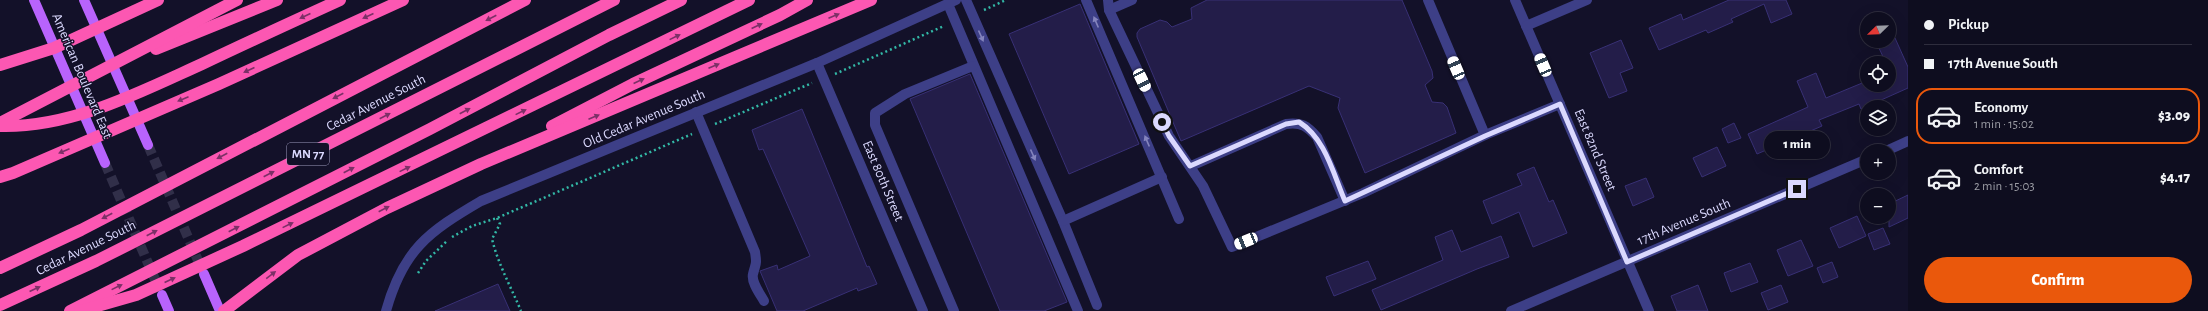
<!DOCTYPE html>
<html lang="en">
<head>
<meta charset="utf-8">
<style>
  :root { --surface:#0e0d1f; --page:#1c1b2c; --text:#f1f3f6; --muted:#9b9ca4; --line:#2e2d3d; --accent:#ea580c }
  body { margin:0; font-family:"Alegreya Sans",sans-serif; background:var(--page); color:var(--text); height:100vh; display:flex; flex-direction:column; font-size:15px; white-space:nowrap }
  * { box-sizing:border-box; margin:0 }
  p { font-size:13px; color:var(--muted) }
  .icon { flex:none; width:22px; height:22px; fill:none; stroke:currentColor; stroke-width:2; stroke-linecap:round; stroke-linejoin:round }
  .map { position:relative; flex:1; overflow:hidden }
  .details { display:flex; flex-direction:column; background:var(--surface); width:300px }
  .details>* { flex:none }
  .top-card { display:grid; align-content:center; height:88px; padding:0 16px; background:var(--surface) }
  .needle { width:26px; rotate:247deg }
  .tools { position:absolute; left:1860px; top:12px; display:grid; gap:8px }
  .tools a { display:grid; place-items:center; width:36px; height:36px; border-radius:50%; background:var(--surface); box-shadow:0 4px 16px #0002,0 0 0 1px var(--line); font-size:20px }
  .end { position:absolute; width:18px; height:18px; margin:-9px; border:5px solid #dbd9fe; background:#111; box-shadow:0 0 0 2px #111 }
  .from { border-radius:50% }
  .bubble { position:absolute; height:28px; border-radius:14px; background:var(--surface); box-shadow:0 4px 16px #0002,0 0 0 1px var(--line); font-size:13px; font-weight:800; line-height:28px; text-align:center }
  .car { position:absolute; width:12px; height:24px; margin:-12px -6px; border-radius:5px; box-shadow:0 0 3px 1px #0007; background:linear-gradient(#fff 24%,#345 0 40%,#fff 0 76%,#345 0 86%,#fff 0) }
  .top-card b { display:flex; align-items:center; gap:14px; height:38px; font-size:15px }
  .top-card b+b { border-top:1px solid var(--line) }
  .top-card i { width:10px; height:10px; background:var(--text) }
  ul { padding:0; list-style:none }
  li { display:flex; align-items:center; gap:12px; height:56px; margin:0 8px 6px; padding:0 8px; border:2px solid transparent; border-radius:16px }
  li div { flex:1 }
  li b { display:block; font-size:15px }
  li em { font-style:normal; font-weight:800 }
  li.selected { border-color:var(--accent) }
  li>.icon { width:36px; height:36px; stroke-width:1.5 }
  .action { display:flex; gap:8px; margin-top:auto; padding:8px 16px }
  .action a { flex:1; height:46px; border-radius:24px; background:var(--accent); color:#fff; font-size:16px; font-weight:800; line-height:46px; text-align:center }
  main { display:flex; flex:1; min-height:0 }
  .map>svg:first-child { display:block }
  .building { fill:#231d49; stroke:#383075 }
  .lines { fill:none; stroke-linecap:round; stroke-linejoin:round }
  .major-tunnel { stroke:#312f49; stroke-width:10; stroke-dasharray:10 5; stroke-linecap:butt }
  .path { stroke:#33b9a7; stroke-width:2.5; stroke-dasharray:2 3; stroke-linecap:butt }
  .minor { stroke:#3d3f87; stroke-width:10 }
  .major { stroke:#b863fc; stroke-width:10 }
  .highway { stroke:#fc57b2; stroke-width:12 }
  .oneway { fill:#7c3067 }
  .oneway2 { fill:#8484bd }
  .route { stroke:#dbd9fe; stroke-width:5 }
  .labels { text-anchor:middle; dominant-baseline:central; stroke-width:3; stroke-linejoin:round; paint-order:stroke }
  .shield { fill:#131129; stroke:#9f9dbe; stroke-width:1 }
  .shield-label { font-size:13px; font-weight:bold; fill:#dbd9fe }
  .street-label { font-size:14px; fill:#dbd9fe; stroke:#131129 }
</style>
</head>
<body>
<main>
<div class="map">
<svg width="1908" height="311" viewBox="0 0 1908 311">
  <rect width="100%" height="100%" fill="#131129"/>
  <!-- building -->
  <g class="building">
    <polygon points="1207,0 1402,0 1432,71 1433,78 1425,85 1432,102 1443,103 1447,107 1456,133 1365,173 1338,108 1340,98 1309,86 1181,141 1137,37 1137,33 1140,29 1160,20 1167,22 1172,27 1192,19 1191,8"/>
    <polygon points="1729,0 1786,0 1792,14 1771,23 1764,4 1731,19 1733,22 1708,33 1706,30 1659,50 1649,28 1681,14 1683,20"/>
    <polygon points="1080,4 1139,144 1069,174 1009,34"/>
    <polygon points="1895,38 1908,67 1908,88 1861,109 1859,104 1819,120 1822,126 1757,154 1748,134 1808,107 1797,81 1816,73 1826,98 1867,81 1867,85 1889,85 1891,72 1889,63 1886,63 1878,46"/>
    <polygon points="1621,40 1633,68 1620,73 1627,91 1609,98 1590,53"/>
    <polygon points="970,74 1067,302 1044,311 1000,311 910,99"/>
    <polygon points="802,109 867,267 869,266 877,284 858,291 857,288 803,311 777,311 760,271 777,265 778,270 810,256 763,149 759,150 752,130"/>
    <polygon points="1734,123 1741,138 1728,143 1722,129"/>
    <polygon points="1717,147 1726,166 1702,177 1693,158"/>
    <polygon points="1534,167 1549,202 1553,200 1567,233 1533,247 1519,212 1492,224 1483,201 1522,185 1517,174"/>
    <polygon points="1646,178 1654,197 1633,206 1625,186"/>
    <polygon points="1908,195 1908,218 1889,227 1889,204"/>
    <polygon points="1857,216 1866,236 1839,248 1830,228"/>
    <polygon points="1883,228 1890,244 1874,250 1868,234"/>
    <polygon points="1452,230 1461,252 1501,236 1509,257 1477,269 1381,310 1372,290 1443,260 1435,237"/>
    <polygon points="1801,240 1813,266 1788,276 1777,250"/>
    <polygon points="1368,261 1376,279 1334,296 1326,277"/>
    <polygon points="1832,262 1838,277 1823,283 1817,268"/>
    <polygon points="1750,263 1758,282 1731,292 1724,273"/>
    <polygon points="498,284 510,311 435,311"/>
    <polygon points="1698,285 1708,311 1677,311 1671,296"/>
    <polygon points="1781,285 1788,302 1768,310 1761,293"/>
  </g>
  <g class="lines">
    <!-- major-tunnel -->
    <g class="major-tunnel">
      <polyline points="148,145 203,272"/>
      <polyline points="105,163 160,291"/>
    </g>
    <!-- path -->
    <g class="path">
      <polyline points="984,10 1006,0"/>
      <polyline points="835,74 944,26"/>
      <polyline points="715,124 812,83"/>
      <path d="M497,218L500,224L492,239C498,264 511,287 521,311"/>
      <polyline points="452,237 472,226 497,218 692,134"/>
      <polyline points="418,273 426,261 448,240"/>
    </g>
    <!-- minor -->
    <g class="minor">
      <polyline points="966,0 1063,221 1097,305"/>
      <polyline points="1086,0 1179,219"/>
      <polyline points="1108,0 1109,10 1169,136 1203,186 1232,247 1363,193 1485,135 1560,104"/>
      <polyline points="1428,0 1485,135"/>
      <polyline points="1515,0 1649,311"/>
      <polyline points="948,4 1078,311"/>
      <polyline points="1109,10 1132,0"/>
      <polyline points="1526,26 1587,0"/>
      <polyline points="817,63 923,311"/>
      <path d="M696,112L755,252C757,265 756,262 753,274C751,282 760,294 764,301"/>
      <polyline points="1886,151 1908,141"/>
      <path d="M1191,166L1286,124C1302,122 1307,126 1317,137L1345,201"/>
      <polyline points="1063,221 1162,177"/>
      <path d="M386,311C403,250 428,232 481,201L817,63L956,0"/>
      <polyline points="954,311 875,125 875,113 905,94 973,66"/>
      <polyline points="1511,311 1867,159"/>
    </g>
    <!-- major -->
    <g class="major">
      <polyline points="34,0 105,163"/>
      <polyline points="84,0 148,145"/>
      <polyline points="204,274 220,311"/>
      <polyline points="162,295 169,311"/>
    </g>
    <!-- highway -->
    <g class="highway">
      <polyline points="156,49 277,0"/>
      <polyline points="0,65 54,48 158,0"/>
      <polyline points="0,123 237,0"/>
      <path d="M0,126C71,128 138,93 202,64C248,42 294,21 340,0"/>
      <polyline points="552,126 633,84 780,15 807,0"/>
      <polyline points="0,177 13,173 219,84 403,0"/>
      <polyline points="0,268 81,230 525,0"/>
      <polyline points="0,305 96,261 614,0"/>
      <polyline points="70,311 430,129 609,35 681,0"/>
      <polyline points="80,311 136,295 243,246 749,0"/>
      <polyline points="224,311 298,255 387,208 481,164 871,0"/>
    </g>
  </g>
  <!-- one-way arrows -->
  <defs><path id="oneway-solid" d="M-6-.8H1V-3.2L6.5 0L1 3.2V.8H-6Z"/></defs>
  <g class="oneway">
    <use href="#oneway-solid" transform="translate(305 16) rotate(155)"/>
    <use href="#oneway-solid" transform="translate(368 16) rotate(156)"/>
    <use href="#oneway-solid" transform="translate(834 16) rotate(-23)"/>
    <use href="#oneway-solid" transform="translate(491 18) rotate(153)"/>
    <use href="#oneway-solid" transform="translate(757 26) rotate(-25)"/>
    <use href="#oneway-solid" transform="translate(675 37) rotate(-26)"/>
    <use href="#oneway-solid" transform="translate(714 66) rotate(-23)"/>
    <use href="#oneway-solid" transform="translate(249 70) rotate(156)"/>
    <use href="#oneway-solid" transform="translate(639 81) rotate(-25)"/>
    <use href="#oneway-solid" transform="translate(338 96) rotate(153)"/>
    <use href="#oneway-solid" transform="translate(183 99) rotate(157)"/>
    <use href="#oneway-solid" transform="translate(465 111) rotate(-28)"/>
    <use href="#oneway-solid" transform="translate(521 112) rotate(-26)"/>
    <use href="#oneway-solid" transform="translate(385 116) rotate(-27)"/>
    <use href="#oneway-solid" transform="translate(594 117) rotate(-23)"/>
    <use href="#oneway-solid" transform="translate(64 151) rotate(157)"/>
    <use href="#oneway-solid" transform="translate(222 156) rotate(152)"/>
    <use href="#oneway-solid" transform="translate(405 169) rotate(-26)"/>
    <use href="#oneway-solid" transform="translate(349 170) rotate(-27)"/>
    <use href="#oneway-solid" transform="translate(269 174) rotate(-27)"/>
    <use href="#oneway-solid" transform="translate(384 209) rotate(-27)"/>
    <use href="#oneway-solid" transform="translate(107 216) rotate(152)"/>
    <use href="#oneway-solid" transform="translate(288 225) rotate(-26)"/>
    <use href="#oneway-solid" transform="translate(234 229) rotate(-27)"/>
    <use href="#oneway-solid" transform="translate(152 233) rotate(-27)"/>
    <use href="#oneway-solid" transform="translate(271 275) rotate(-37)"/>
    <use href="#oneway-solid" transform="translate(170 280) rotate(-25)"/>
    <use href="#oneway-solid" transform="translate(117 287) rotate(-26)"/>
    <use href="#oneway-solid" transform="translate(35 289) rotate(-25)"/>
  </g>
  <g class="oneway2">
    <use href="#oneway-solid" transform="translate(1096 22) rotate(-113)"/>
    <use href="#oneway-solid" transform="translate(981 36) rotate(66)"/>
    <use href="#oneway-solid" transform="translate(1147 141) rotate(-113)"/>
    <use href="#oneway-solid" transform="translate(1033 155) rotate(66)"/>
  </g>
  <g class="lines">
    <!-- route -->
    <path class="route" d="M1162,122L1169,136L1190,166L1286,124L1299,122C1325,138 1333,173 1345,201L1485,136L1560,104L1627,262L1797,189"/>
  </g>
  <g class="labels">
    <!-- shield labels -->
    <rect class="shield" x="287" y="143" width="42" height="22" rx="3"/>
    <g class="shield-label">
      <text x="308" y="154">MN 77</text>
    </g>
    <!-- street labels -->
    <g class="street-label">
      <text transform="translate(82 76) rotate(67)">American Boulevard East</text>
      <text transform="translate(376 103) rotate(-27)">Cedar Avenue South</text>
      <text transform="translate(644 119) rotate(-23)">Old Cedar Avenue South</text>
      <text transform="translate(1595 150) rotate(67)">East 82nd Street</text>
      <text transform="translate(883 181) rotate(67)">East 80th Street</text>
      <text transform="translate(1684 222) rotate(-23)">17th Avenue South</text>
      <text transform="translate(86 248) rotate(-26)">Cedar Avenue South</text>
    </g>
  </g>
</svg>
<div class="tools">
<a><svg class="needle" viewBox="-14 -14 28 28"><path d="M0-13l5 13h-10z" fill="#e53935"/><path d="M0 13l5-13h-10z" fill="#9b9ca4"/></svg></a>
<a><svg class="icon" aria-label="locate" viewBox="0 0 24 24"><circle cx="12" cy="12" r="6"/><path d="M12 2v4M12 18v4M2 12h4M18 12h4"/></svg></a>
<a><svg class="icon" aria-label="layers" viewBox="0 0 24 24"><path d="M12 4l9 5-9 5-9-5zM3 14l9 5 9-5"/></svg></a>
<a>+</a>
<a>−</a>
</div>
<i class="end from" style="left:1162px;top:122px"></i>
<i class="end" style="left:1797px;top:189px"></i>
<div class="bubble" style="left:1764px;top:131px;width:66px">1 min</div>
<i class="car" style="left:1543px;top:65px;rotate:337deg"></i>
<i class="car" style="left:1456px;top:68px;rotate:337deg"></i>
<i class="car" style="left:1142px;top:80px;rotate:154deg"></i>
<i class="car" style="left:1246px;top:241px;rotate:248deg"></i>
</div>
<section class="details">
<div class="top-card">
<b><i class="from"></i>Pickup</b>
<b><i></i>17th Avenue South</b>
</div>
<ul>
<li class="selected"><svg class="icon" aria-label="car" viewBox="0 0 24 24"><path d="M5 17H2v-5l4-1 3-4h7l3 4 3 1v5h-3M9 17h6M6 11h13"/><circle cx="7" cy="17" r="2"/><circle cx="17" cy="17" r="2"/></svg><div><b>Economy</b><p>1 min · 15:02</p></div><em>$3.09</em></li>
<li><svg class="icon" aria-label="car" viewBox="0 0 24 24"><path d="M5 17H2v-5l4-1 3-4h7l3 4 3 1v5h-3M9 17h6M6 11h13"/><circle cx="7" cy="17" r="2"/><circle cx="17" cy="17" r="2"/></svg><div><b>Comfort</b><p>2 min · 15:03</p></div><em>$4.17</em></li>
</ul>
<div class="action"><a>Confirm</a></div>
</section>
</main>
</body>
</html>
